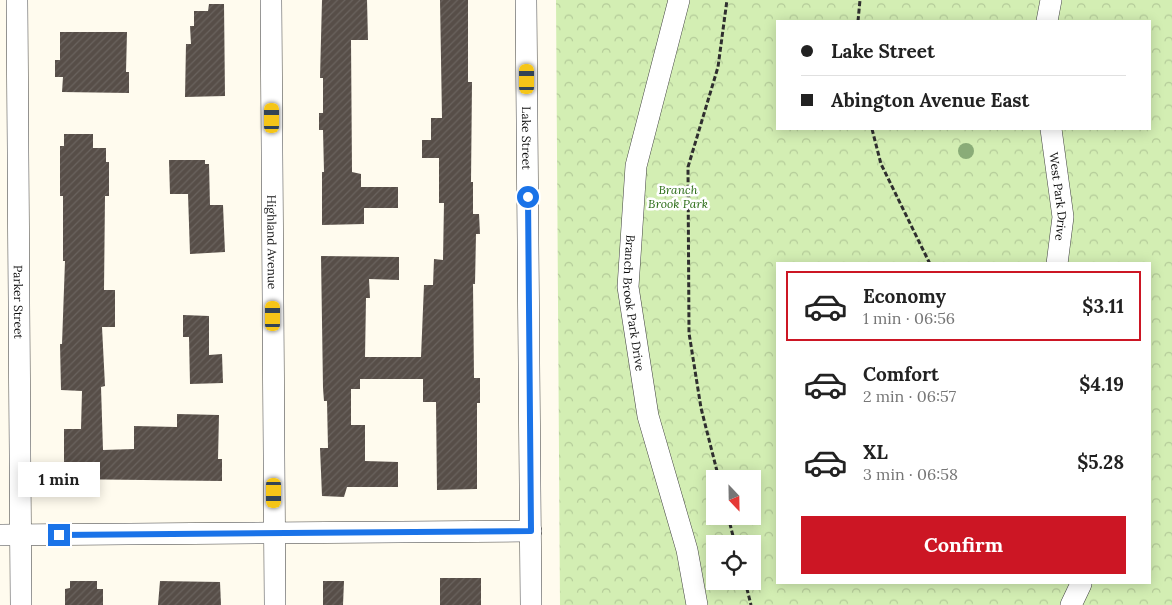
<!DOCTYPE html>
<html lang="en">
<head>
<meta charset="utf-8">
<style>
  :root { --surface:#fff; --page:#f2f2f2; --text:#222; --muted:#767676; --line:#e0e0e0; --accent:#cc1624 }
  body { margin:0; font-family:Lora,serif; background:var(--page); color:var(--text); height:100vh; display:flex; flex-direction:column; font-size:19px; white-space:nowrap }
  * { box-sizing:border-box; margin:0 }
  p { font-size:16px; color:var(--muted) }
  .icon { flex:none; width:28px; height:28px; fill:none; stroke:currentColor; stroke-width:2; stroke-linecap:round; stroke-linejoin:round }
  .map { position:relative; flex:1; overflow:hidden }
  .panel { position:absolute; left:776px; top:262px; width:375px; height:322px; display:flex; flex-direction:column; background:var(--surface); border-radius:0px; box-shadow:0 2px 12px #0003 }
  .panel>* { flex:none }
  .top-card { position:absolute; left:776px; top:20px; width:375px; height:110px; border-radius:0px; box-shadow:0 2px 12px #0003; display:grid; align-content:center; height:110px; padding:0 25px; background:var(--surface) }
  .needle { width:32px; rotate:158deg }
  .buttons { position:absolute; left:706px; top:470px; display:grid; gap:10px }
  .buttons a { display:grid; place-items:center; width:55px; height:55px; border-radius:0px; background:var(--surface); box-shadow:0 2px 12px #0003; font-size:25px }
  .end { position:absolute; width:22px; height:22px; margin:-11px; border:6px solid #1a73e8; background:#fff; box-shadow:0 0 0 2px #fff }
  .from { border-radius:50% }
  .bubble { position:absolute; height:35px; border-radius:0px; background:var(--surface); box-shadow:0 2px 12px #0003; font-size:16px; font-weight:700; line-height:35px; text-align:center }
  .car { position:absolute; width:15px; height:30px; margin:-15px -8px; border-radius:6px; box-shadow:0 0 4px 1px #0007; background:linear-gradient(#f5c518 24%,#345 0 40%,#f5c518 0 76%,#345 0 86%,#f5c518 0) }
  .top-card b { display:flex; align-items:center; gap:18px; height:48px; font-size:19px }
  .top-card b+b { border-top:1px solid var(--line) }
  .top-card i { width:12px; height:12px; background:var(--text) }
  ul { padding:9px 0 0; list-style:none }
  li { display:flex; align-items:center; gap:15px; height:70px; margin:0 10px 8px; padding:0 15px; border:2px solid transparent; border-radius:0px }
  li div { flex:1 }
  li b { display:block; font-size:19px }
  li em { font-style:normal; font-weight:700 }
  li.current { border-color:var(--accent) }
  li>.icon { width:45px; height:45px; stroke-width:1.5 }
  .button { display:flex; gap:10px; margin-top:auto; padding:10px 25px }
  .button a { flex:1; height:58px; border-radius:0px; background:var(--accent); color:#fff; font-size:20px; font-weight:700; line-height:58px; text-align:center }
  .map>svg:first-child { display:block }
  .park { fill:url(#park-crowns); fill-rule:evenodd }
  .building { fill:url(#building-hatch) }
  .lines { fill:none; stroke-linecap:round; stroke-linejoin:round }
  .minor-casing { stroke:#404040; stroke-width:22 }
  .path { stroke:#2f2f2f; stroke-width:3; stroke-dasharray:5 2.5; stroke-linecap:butt }
  .minor { stroke:#fff; stroke-width:21 }
  .tree { fill:#8aac78 }
  .route { stroke:#1a73e8; stroke-width:6 }
  .labels { text-anchor:middle; dominant-baseline:central; stroke-width:5; stroke-linejoin:round; paint-order:stroke }
  .street-label { font-size:12px; fill:#0d0d0d; stroke:#fff }
  .park-label { font-size:12px; font-style:italic; fill:#2b6c17; stroke:#fff }
</style>
</head>
<body>
<div class="map">
<svg width="1172" height="605" viewBox="0 0 1172 605">
  <defs>
    <pattern id="park-crowns" width="20" height="18" patternUnits="userSpaceOnUse" patternTransform="scale(1.25)"><rect width="20" height="18" fill="#d3eeb3"/><path d="M2 6a3 3 0 1 1 6 0M12 15a3 3 0 1 1 6 0" fill="none" stroke="#b4cb99"/></pattern>
    <pattern id="building-hatch" width="6" height="6" patternUnits="userSpaceOnUse" patternTransform="scale(1.25)"><rect width="6" height="6" fill="#574e48"/><path d="M-1 1l2-2M0 6l6-6M5 7l2-2" fill="none" stroke="#6a635e"/></pattern>
  </defs>
  <rect width="100%" height="100%" fill="#fffbee"/>
  <!-- park -->
  <path class="park" d="M556,0H1172V605H560ZM778,21H1150V129H778ZM778,264H1150V584H778ZM715,479H752V516H715ZM715,544H752V581H715Z"/>
  <!-- building -->
  <g class="building">
    <polygon points="322,0 367,0 368,40 351,40 352,172 361,174 361,187 398,187 398,208 364,208 364,224 322,225 322,172 324,172 323,130 319,130 319,113 323,113 323,78 320,78"/>
    <polygon points="440,0 468,0 468,82 472,82 471,182 473,182 473,214 479,214 480,234 476,234 475,284 473,284 474,378 480,378 480,403 477,403 477,489 437,490 436,402 423,402 423,379 360,379 360,389 351,389 351,425 365,425 365,461 398,462 398,487 347,487 344,497 322,496 320,448 328,448 327,401 324,401 323,388 321,256 399,257 399,280 369,279 370,298 366,298 365,357 421,357 424,285 433,285 434,259 443,260 444,203 439,203 439,158 422,158 422,140 431,140 431,118 442,118"/>
    <polygon points="209,4 224,4 225,96 185,97 186,44 191,44 190,26 194,26 194,11 208,11"/>
    <polygon points="60,32 127,32 126,72 129,72 129,93 62,92 63,77 55,77 55,60 60,60"/>
    <polygon points="64,134 93,134 93,148 106,148 106,162 109,162 109,196 105,196 104,290 115,290 115,327 102,327 105,386 101,387 103,450 134,449 134,426 177,427 177,414 219,415 218,459 222,459 222,481 64,479 64,429 81,429 82,391 61,390 60,344 62,344 65,261 63,261 63,196 60,196 60,146 64,146"/>
    <polygon points="169,160 205,160 205,164 209,164 210,205 223,205 225,252 190,254 188,194 170,194"/>
    <polygon points="183,315 209,316 209,355 222,354 223,383 190,384 189,337 183,337"/>
    <rect x="440" y="578" width="41" height="27"/>
    <polygon points="70,581 97,581 97,589 103,589 103,605 65,605 65,589 70,588"/>
    <polygon points="160,581 220,582 221,605 158,605"/>
    <polygon points="323,581 344,581 343,605 323,605"/>
  </g>
  <g class="lines">
    <defs>
      <g id="minor">
        <path id="s1" d="M17,0L21,605"/>
        <path id="s2" d="M271,0L275,605"/>
        <path id="s3" d="M526,0L531,605"/>
        <path id="s4" d="M679,0L636,166L628,287L648,416L687,550L697,605"/>
        <polyline points="1047,21 1051,0"/>
        <path id="s5" d="M1051,129L1063,217L1057,264"/>
        <polyline points="0,535 531,531"/>
        <polyline points="1071,605 1081,584"/>
      </g>
    </defs>
    <!-- minor casing -->
    <use href="#minor" class="minor-casing"/>
    <!-- path -->
    <g class="path">
      <polyline points="858,21 860,0"/>
      <polyline points="872,129 881,164 930,264"/>
      <polyline points="719,479 701,408 689,333 688,167 718,67 727,0"/>
      <polyline points="728,516 735,544"/>
      <polyline points="745,581 751,605"/>
    </g>
    <!-- minor -->
    <use href="#minor" class="minor"/>
  </g>
  <!-- trees -->
  <circle class="tree" cx="966" cy="151" r="8"/>
  <g class="lines">
    <!-- route -->
    <polyline class="route" points="59,535 531,531 528,197"/>
  </g>
  <g class="labels">
    <!-- street labels -->
    <g class="street-label">
      <text stroke="none"><textPath href="#s3" startOffset="138">Lake Street</textPath></text>
      <text stroke="none"><textPath href="#s5" startOffset="68">West Park Drive</textPath></text>
      <text stroke="none"><textPath href="#s2" startOffset="242">Highland Avenue</textPath></text>
      <text stroke="none"><textPath href="#s1" startOffset="302">Parker Street</textPath></text>
      <text stroke="none"><textPath href="#s4" startOffset="309">Branch Brook Park Drive</textPath></text>
    </g>
    <!-- park labels -->
    <g class="park-label">
      <text x="678" y="189">Branch<tspan x="678" dy="14">Brook Park</tspan></text>
    </g>
  </g>
</svg>
<div class="buttons">
<a><svg class="needle" viewBox="-14 -14 28 28"><path d="M0-13l5 13h-10z" fill="#e53935"/><path d="M0 13l5-13h-10z" fill="#767676"/></svg></a>
<a><svg class="icon" aria-label="locate" viewBox="0 0 24 24"><circle cx="12" cy="12" r="6"/><path d="M12 2v4M12 18v4M2 12h4M18 12h4"/></svg></a>
</div>
<i class="end from" style="left:528px;top:197px"></i>
<i class="end" style="left:59px;top:535px"></i>
<div class="bubble" style="left:18px;top:462px;width:82px">1 min</div>
<i class="car" style="left:527px;top:79px;rotate:0deg"></i>
<i class="car" style="left:272px;top:118px;rotate:0deg"></i>
<i class="car" style="left:273px;top:316px;rotate:0deg"></i>
<i class="car" style="left:274px;top:493px;rotate:180deg"></i>
<div class="top-card">
<b><i class="from"></i>Lake Street</b>
<b><i></i>Abington Avenue East</b>
</div>
<section class="panel">
<ul>
<li class="current"><svg class="icon" aria-label="car" viewBox="0 0 24 24"><path d="M5 17H2v-5l4-1 3-4h7l3 4 3 1v5h-3M9 17h6M6 11h13"/><circle cx="7" cy="17" r="2"/><circle cx="17" cy="17" r="2"/></svg><div><b>Economy</b><p>1 min · 06:56</p></div><em>$3.11</em></li>
<li><svg class="icon" aria-label="car" viewBox="0 0 24 24"><path d="M5 17H2v-5l4-1 3-4h7l3 4 3 1v5h-3M9 17h6M6 11h13"/><circle cx="7" cy="17" r="2"/><circle cx="17" cy="17" r="2"/></svg><div><b>Comfort</b><p>2 min · 06:57</p></div><em>$4.19</em></li>
<li><svg class="icon" aria-label="car" viewBox="0 0 24 24"><path d="M5 17H2v-5l4-1 3-4h7l3 4 3 1v5h-3M9 17h6M6 11h13"/><circle cx="7" cy="17" r="2"/><circle cx="17" cy="17" r="2"/></svg><div><b>XL</b><p>3 min · 06:58</p></div><em>$5.28</em></li>
</ul>
<div class="button"><a>Confirm</a></div>
</section>
</div>
</body>
</html>
